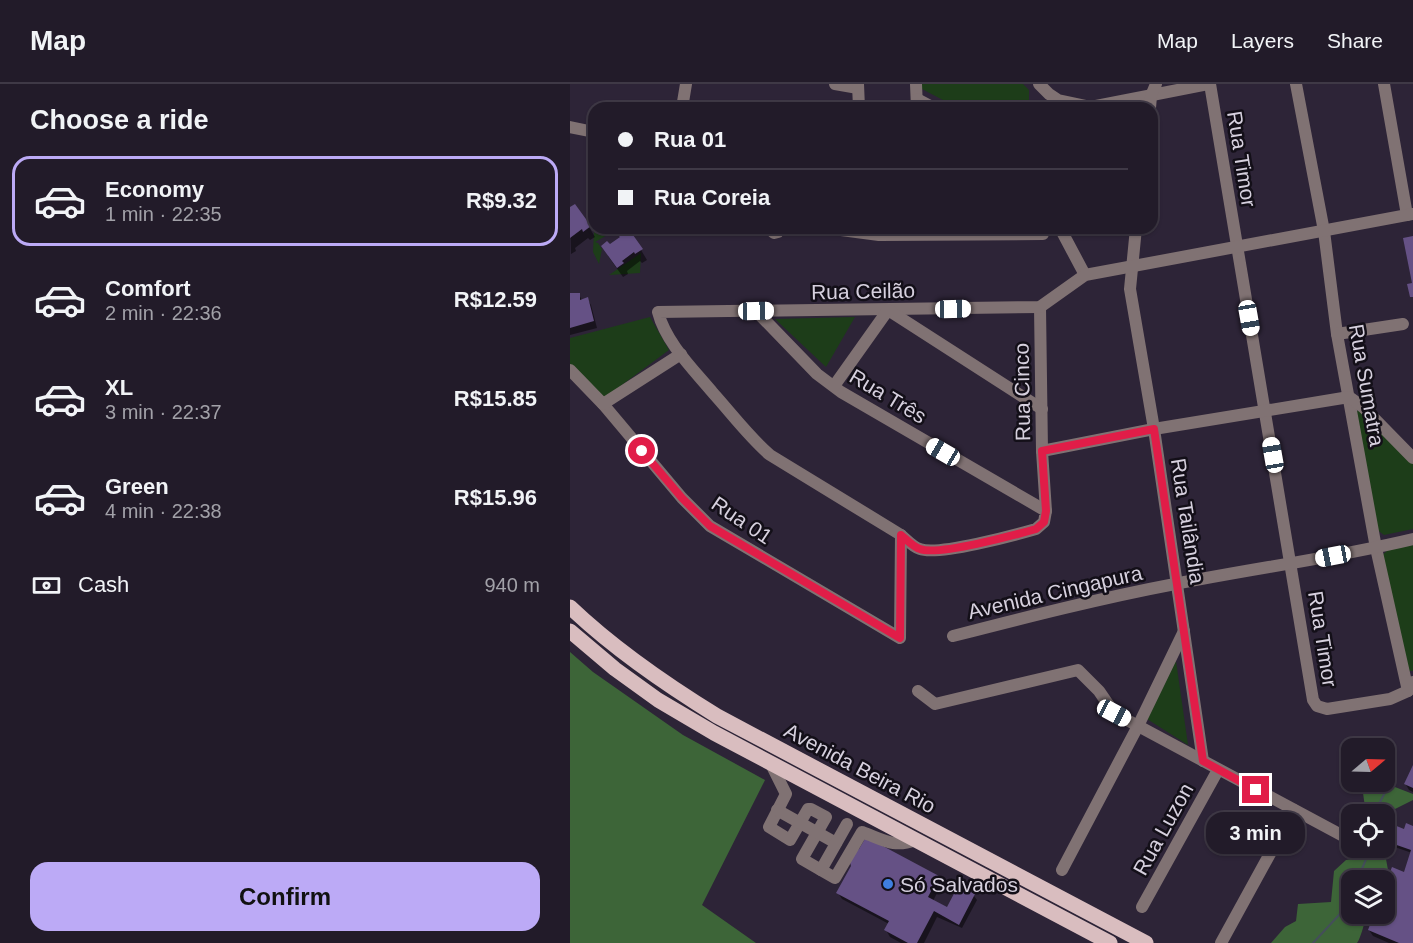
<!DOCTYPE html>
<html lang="en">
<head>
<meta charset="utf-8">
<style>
  :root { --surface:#221b29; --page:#2a2431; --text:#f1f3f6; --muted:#a2a1a8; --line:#3f3946; --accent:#bcaaf6 }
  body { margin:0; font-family:Arial,sans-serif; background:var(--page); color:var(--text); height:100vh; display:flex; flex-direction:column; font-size:22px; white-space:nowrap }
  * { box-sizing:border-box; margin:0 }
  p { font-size:20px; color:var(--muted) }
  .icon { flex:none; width:33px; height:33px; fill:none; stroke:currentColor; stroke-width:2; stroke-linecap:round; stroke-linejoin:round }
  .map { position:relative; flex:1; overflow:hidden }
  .drawer { display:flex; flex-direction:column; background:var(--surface); width:570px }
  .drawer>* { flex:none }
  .banner { position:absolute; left:18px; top:18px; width:570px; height:132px; border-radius:18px; box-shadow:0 2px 4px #0004,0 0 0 2px var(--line); display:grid; align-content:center; height:132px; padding:0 30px; background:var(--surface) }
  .needle { width:39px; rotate:71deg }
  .tools { position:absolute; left:771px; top:654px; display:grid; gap:12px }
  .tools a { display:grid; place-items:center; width:54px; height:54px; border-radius:12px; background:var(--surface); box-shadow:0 2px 4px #0004,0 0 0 2px var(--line); font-size:30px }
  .end { position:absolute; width:27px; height:27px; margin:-14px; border:8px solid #e11d48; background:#fff; box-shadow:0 0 0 3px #fff }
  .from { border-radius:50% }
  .bubble { position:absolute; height:42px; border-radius:18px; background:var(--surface); box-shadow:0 2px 4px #0004,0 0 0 2px var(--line); font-size:20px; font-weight:700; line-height:42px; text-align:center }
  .car { position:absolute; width:18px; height:36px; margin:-18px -9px; border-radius:8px; box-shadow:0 0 4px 2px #0007; background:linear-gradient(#fff 24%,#345 0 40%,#fff 0 76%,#345 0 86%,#fff 0) }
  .banner b { display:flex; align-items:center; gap:21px; height:57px; font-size:22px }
  .banner b+b { border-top:2px solid var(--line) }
  .banner i { width:15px; height:15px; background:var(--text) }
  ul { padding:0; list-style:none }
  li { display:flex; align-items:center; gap:18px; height:90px; margin:0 12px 9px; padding:0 18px; border:3px solid transparent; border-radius:18px }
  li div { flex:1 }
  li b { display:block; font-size:22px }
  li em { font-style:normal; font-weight:700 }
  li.selected { border-color:var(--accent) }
  li>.icon { width:54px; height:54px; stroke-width:1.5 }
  h2 { padding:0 30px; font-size:27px; line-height:72px }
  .pay { display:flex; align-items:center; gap:15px; height:66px; padding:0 30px; font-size:22px }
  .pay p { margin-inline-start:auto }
  .action { display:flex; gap:12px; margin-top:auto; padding:12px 30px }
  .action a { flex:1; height:69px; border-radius:18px; background:var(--accent); color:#111; font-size:24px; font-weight:700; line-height:69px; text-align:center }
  header { display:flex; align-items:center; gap:36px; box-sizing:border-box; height:84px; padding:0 30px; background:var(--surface); border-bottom:2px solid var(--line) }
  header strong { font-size:28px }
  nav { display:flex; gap:33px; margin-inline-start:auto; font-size:21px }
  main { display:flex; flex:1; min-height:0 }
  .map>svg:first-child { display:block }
  .green { fill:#1d3d19 }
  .forest { fill:#3d6538 }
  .shadow { fill:#0007 }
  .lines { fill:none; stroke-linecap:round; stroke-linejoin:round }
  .stream { stroke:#444e5a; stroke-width:2 }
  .building { fill:#655185 }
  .minor { stroke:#807273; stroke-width:12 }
  .major { stroke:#d9bdbf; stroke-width:15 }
  .route { stroke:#e11d48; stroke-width:8 }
  .shop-dot { fill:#3f7fe0; stroke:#130f18; stroke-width:2 }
  .labels { text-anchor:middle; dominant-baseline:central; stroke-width:5; stroke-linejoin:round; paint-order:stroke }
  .street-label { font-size:21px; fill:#d6d0de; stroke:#130f18 }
  .poi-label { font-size:21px; fill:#d6d0de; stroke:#130f18; text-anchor:start }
</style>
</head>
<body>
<header>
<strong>Map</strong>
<nav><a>Map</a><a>Layers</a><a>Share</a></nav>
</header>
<main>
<section class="drawer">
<h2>Choose a ride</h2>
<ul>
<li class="selected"><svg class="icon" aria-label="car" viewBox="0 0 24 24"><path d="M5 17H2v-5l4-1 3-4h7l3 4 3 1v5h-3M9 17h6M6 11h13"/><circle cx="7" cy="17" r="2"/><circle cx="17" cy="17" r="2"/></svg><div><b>Economy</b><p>1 min · 22:35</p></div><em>R$9.32</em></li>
<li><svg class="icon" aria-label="car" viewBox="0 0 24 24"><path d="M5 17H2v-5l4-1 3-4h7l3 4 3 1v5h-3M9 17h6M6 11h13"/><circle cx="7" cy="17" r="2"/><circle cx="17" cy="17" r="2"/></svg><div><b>Comfort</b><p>2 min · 22:36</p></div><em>R$12.59</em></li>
<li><svg class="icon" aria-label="car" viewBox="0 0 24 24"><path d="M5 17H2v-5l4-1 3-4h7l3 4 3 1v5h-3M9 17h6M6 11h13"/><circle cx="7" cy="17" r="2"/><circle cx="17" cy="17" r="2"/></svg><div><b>XL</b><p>3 min · 22:37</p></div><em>R$15.85</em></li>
<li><svg class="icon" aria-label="car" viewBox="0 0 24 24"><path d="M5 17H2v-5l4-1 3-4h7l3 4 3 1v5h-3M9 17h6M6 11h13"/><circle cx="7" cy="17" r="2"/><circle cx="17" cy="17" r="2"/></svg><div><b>Green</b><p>4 min · 22:38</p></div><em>R$15.96</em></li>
</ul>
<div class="pay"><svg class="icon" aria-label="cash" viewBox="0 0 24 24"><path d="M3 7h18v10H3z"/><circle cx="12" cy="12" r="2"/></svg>Cash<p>940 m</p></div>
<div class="action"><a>Confirm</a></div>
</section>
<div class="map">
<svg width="843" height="859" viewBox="0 0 843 859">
  <rect width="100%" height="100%" fill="#2d2437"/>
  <!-- green -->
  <g class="green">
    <polygon points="352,0 453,0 459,6 459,24 388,24 352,5"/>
    <polygon points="29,144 44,144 46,146 25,158 28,159 32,165 29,180 23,168 24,147"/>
    <polygon points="71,169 70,189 39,191"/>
    <polygon points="80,233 99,266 33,315 0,284 0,254"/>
    <polygon points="285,233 256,283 205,235"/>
    <polygon points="790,325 843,380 843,445 814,451 806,445 786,328"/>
    <polygon points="843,461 843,587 839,587 811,472 818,466"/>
    <polygon points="606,577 618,661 577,635"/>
  </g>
  <!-- forest -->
  <g class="forest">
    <polygon points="0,568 23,588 113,651 195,696 132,821 186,859 0,859"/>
    <path d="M812,698L843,710V716L825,725L820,731L814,764L818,786L813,796H782V830H798C794,838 791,854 787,859H701L715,843L726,837L728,820L761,818L764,787L776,776L790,774L792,764H814V730H796L793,709L800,699Z"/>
  </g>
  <!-- shadow -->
  <g class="shadow">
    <polygon points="0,125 19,143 25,153 20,156 18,154 5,164 6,167 1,170"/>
    <polygon points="39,162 71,166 77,176 72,179 70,177 57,187 58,190 53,193 38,172"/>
    <polygon points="0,211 9,211 12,216 17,215 21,221 27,244 0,251"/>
    <polygon points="843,684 843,708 839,706 835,699"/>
    <polygon points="843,743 843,859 819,859 803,852 799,846 806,830 814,830 835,790 842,769 822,762 820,757"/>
    <polygon points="368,793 372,799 363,817 376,824 404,812 407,816 392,844 367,833 354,859 331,859 320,853 316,846 319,840 272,815 268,809"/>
  </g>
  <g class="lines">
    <!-- stream -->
    <g class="stream">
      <polyline points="807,730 810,718 822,695"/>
      <polyline points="787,796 801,764"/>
      <polyline points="743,859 769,831 782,808"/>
    </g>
  </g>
  <!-- building -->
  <g class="building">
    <polygon points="5,120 21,142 13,148 12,145 0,154 0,123"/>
    <polygon points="55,144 58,144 73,165 65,170 64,168 52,177 54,179 47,184 31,162 37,157 40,160 50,153 47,150"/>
    <polygon points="843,152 843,213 840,213 837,200 842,199 833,154"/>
    <polygon points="0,209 10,209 10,216 18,213 24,237 0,244"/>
    <polygon points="843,681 843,704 834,700"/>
    <polygon points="836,739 843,742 843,859 829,859 798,846 804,830 814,830 814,803 822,783 834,788 841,766 818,758 824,741 834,745"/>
    <polygon points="296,753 369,792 358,813 377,823 388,802 405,810 389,841 364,827 347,859 338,859 314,846 319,837 266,809 281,782 280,778 284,768 289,765"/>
  </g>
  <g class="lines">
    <!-- minor -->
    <g class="minor">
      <polyline points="265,0 288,4"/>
      <polyline points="288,0 289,24"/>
      <polyline points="346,0 347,24"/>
      <polyline points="469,0 479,10 488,16 521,23 638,0"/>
      <polyline points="640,0 743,616 747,622 757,625 820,615 838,607 843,598"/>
      <polyline points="726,0 754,147 767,250 806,464 838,607"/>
      <polyline points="814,0 837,131"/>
      <polyline points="347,15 364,24"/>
      <polyline points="112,24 116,0"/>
      <polyline points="580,24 581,12 586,0"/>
      <polyline points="0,43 24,48"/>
      <polyline points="198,144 204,149 208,148 210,144"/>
      <polyline points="256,144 309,151 473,150"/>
      <polyline points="490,144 515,191"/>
      <polyline points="566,144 560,205 584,345 633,677"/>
      <polyline points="470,223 472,367 476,427"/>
      <path d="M186,227L247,290L271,308L476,427L474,438L466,445C445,451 368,472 350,465C343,463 337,456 331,451L200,371C179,353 162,330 143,309C123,285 96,259 88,228L470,223L515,191L843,130"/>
      <polyline points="767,250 833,240"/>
      <polyline points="0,286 33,320 112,414 140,442 330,554 331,451"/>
      <polyline points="264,302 318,226 472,325"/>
      <polyline points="33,320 111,270"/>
      <polyline points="472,367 584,345 779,313 793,323 843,374"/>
      <path d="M383,552C457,533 531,514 605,500C685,484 764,474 843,455"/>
      <polyline points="348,607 365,620 508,586 529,607 544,629 775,753"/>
      <polyline points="200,678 216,710 199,743 220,756 238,725 241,725 256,733 232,775 251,786"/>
      <polyline points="207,726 266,759"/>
      <path d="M277,740L251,786L265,794L292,748C314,756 323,764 346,756"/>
      <polyline points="492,786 568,642 614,547"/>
      <polyline points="572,823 648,686"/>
      <polyline points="651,859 724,726"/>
    </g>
    <!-- major -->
    <g class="major">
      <path d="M0,523C44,565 95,600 147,632L576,859"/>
      <polyline points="0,547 45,585 88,616 144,649 540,859"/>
    </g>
  </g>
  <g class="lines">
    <!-- route -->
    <path class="route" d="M72,367L112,414L140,442L330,554L331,451C337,456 343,463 350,465C368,472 445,451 466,445L474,438L476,427L472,367L584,345L633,677L686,706"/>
  </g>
  <!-- markers -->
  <circle class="shop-dot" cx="318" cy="800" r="6"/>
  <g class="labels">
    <!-- street labels -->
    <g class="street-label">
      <text transform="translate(672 75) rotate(81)">Rua Timor</text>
      <text transform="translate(293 207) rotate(-1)">Rua Ceilão</text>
      <text transform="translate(797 301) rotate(80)">Rua Sumatra</text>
      <text transform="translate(452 308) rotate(-91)">Rua Cinco</text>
      <text transform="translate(318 312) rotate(31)">Rua Três</text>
      <text transform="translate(172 436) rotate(34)">Rua 01</text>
      <text transform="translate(618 437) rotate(81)">Rua Tailândia</text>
      <text transform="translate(485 508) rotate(-13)">Avenida Cingapura</text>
      <text transform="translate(753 555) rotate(81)">Rua Timor</text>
      <text transform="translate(290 684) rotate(28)">Avenida Beira Rio</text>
      <text transform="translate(593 745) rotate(-61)">Rua Luzon</text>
    </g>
    <!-- poi labels -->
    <g class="poi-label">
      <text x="330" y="800">Só Salvados</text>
    </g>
  </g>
</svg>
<div class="tools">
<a><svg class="needle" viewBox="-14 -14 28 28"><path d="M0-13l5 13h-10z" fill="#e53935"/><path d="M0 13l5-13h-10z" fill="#a2a1a8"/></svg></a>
<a><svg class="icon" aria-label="locate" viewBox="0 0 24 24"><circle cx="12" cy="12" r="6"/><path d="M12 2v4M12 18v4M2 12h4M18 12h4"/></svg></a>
<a><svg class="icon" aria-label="layers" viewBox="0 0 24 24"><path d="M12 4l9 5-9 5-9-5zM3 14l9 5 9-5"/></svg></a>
</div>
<i class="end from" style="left:72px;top:367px"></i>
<i class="end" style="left:686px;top:706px"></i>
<div class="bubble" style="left:636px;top:728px;width:99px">3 min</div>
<i class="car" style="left:383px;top:225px;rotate:89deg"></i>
<i class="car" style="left:186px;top:227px;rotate:89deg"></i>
<i class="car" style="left:679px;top:234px;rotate:170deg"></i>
<i class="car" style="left:373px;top:368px;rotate:300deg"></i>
<i class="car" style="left:703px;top:371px;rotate:350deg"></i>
<i class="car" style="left:763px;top:472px;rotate:259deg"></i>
<i class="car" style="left:544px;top:629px;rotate:118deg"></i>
<div class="banner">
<b><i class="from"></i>Rua 01</b>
<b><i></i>Rua Coreia</b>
</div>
</div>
</main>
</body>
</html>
